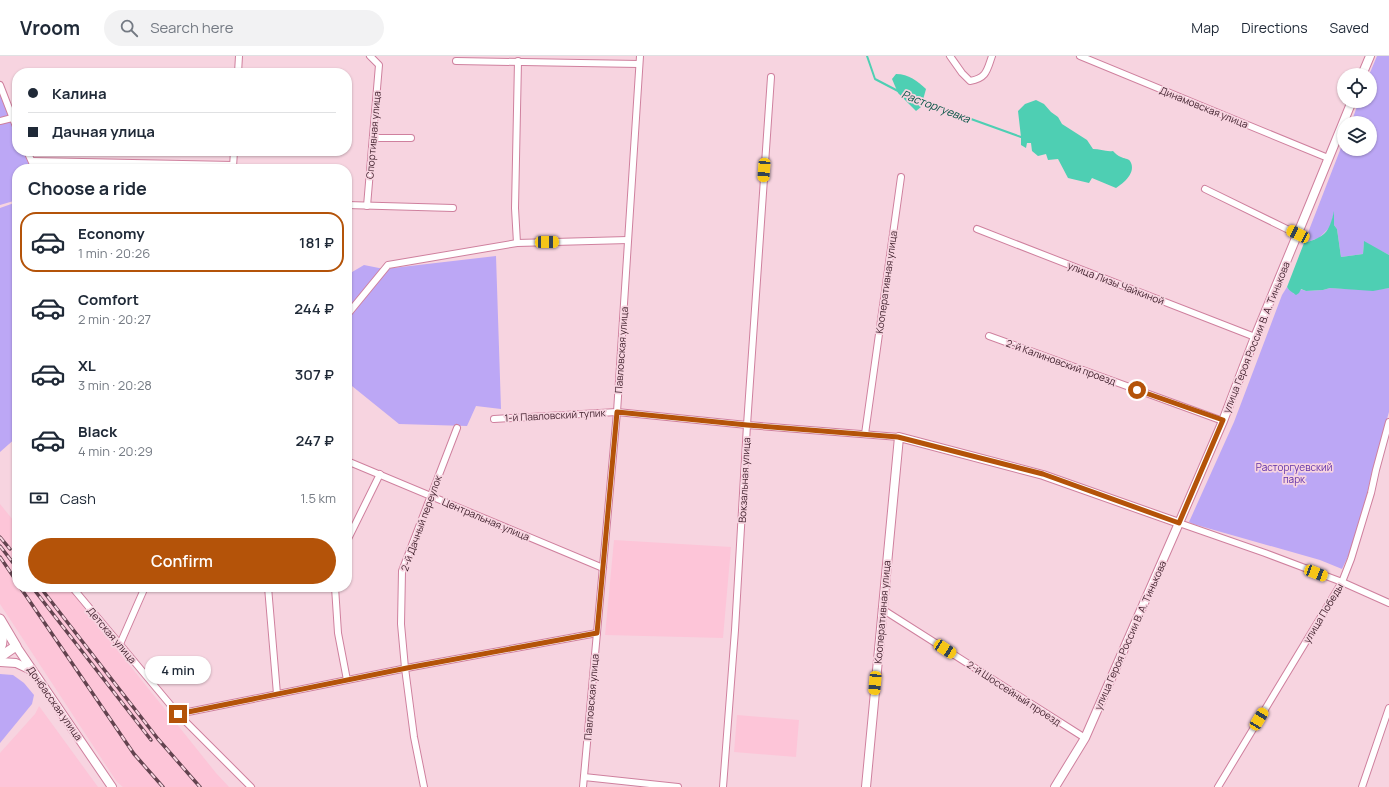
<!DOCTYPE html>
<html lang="en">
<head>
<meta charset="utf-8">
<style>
  :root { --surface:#fff; --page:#f2f2f3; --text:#1f2937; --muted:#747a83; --line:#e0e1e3; --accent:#b45309 }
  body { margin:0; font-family:Manrope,sans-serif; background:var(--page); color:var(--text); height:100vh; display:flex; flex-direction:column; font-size:15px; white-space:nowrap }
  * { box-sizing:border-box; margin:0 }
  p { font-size:13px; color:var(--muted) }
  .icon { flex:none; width:22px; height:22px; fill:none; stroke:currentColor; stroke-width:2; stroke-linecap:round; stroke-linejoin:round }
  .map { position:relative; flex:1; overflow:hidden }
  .side { position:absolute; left:12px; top:108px; width:340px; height:428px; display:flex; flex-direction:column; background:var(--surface); border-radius:16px; box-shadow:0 1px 3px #0004 }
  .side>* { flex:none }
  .guide { position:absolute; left:12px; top:12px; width:340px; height:88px; border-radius:16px; box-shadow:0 1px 3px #0004; display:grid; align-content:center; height:88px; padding:0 16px; background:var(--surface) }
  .controls { position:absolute; left:1337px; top:12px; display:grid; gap:8px }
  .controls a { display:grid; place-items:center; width:40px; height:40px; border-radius:50%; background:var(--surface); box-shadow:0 1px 3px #0004; font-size:20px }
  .end { position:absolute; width:18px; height:18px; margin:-9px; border:5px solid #b45309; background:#fff; box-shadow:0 0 0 2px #fff }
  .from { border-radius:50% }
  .bubble { position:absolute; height:28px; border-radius:14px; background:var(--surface); box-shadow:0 1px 3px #0004; font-size:13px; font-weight:600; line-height:28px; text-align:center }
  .car { position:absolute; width:12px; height:24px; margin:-12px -6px; border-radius:5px; box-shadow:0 0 3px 1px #0007; background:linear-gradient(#f5c518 24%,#345 0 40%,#f5c518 0 76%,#345 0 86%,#f5c518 0) }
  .guide b { display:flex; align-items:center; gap:14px; height:38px; font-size:15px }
  .guide b+b { border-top:1px solid var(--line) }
  .guide i { width:10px; height:10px; background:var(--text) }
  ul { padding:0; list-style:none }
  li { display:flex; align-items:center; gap:12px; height:60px; margin:0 8px 6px; padding:0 8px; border:2px solid transparent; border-radius:16px }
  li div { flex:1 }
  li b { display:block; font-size:15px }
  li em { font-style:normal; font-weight:600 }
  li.current { border-color:var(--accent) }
  li>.icon { width:36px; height:36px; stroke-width:1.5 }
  h2 { padding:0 16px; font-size:18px; line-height:48px }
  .pay { display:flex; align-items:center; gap:10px; height:44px; padding:0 16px; font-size:15px }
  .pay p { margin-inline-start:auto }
  .action { display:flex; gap:8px; margin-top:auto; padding:8px 16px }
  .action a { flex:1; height:46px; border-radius:24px; background:var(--accent); color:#fff; font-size:16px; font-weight:600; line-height:46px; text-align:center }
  header { display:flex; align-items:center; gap:24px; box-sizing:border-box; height:56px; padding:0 20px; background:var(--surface); border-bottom:1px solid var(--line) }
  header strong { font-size:19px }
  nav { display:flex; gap:22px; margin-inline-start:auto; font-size:14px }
  .search { width:280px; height:36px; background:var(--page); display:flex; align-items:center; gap:10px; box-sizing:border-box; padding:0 14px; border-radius:22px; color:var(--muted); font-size:15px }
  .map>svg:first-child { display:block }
  .built { fill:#fdc5d8 }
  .green { fill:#bca7f5 }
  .water { fill:#4ecfb3 }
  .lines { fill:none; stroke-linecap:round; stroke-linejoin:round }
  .stream { stroke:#4ecfb3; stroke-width:2 }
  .minor-casing { stroke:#cf809e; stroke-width:8 }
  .tertiary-casing { stroke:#cf809e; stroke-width:10 }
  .secondary-casing { stroke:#cf809e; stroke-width:11 }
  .minor { stroke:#fff; stroke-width:6 }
  .tertiary { stroke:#fff; stroke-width:8 }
  .secondary { stroke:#fff; stroke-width:9 }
  .rail-casing { stroke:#63434f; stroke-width:3.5 }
  .rail { stroke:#f7d4e0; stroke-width:2; stroke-dasharray:6; stroke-linecap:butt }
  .route { stroke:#b45309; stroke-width:5 }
  .labels { text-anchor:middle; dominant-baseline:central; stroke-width:3.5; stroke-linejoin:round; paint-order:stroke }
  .street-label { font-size:10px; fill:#43232f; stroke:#f7d4e0 }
  .park-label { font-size:10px; fill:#5e2fa7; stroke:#f7d4e0 }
  .water-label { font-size:11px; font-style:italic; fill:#085446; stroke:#f7d4e0 }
</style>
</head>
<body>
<header>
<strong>Vroom</strong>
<div class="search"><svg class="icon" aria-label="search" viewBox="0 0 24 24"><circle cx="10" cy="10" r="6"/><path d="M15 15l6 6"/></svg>Search here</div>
<nav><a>Map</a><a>Directions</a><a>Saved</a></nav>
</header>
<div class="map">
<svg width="1389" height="731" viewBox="0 0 1389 731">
  <rect width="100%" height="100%" fill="#f7d4e0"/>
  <!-- built -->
  <g class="built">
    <polygon points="0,448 17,469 17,531 67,531 216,717 229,731 123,731 117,726 0,548"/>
    <polygon points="614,484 731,491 723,582 605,579"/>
    <polygon points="39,650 98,731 0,731 0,697 35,658"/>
    <polygon points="737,659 799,664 796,701 734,696"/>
  </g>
  <!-- green -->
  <g class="green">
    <polygon points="1377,0 1389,0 1389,199 1364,186 1363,198 1341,201 1337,173 1334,169 1334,157 1330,171 1319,182 1304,187 1344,84 1344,93 1370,93 1370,67 1351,67 1359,45 1370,45 1369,19"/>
    <polygon points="0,35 17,78 17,95 24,95 31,113 17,113 17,144 0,149"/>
    <polygon points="17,146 17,270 15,273 17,276 17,381 0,396 0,152"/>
    <polygon points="496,200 501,353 476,350 467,370 399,368 347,326 347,219 364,209 384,213"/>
    <polygon points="1287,231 1289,234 1293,236 1294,238 1300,233 1306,235 1323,234 1330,232 1372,234 1389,232 1389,356 1373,412 1361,464 1354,488 1342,513 1320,504 1193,468 1189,466 1234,366 1282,239"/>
    <polygon points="0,618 13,619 24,627 34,639 32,648 0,687"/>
  </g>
  <!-- water -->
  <g class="water">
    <path d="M896,18C909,18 917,25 926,33L921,51L916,55L898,37L892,23Z"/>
    <path d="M1036,44L1044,48L1051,56L1058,61L1062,68L1087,84L1093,93C1100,93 1106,96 1113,95C1115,97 1118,100 1121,101C1124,103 1128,102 1130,105C1137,116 1124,127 1116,132L1092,122L1089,127L1068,122L1058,103L1048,104L1046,98L1038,100L1032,95L1031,87H1027L1026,92L1021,89V81L1018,55L1025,48Z"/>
    <path d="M1334,155V169L1337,173L1341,201L1363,198L1364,185L1389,199V232L1373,235L1330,232L1323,234L1306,235L1301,233L1299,237L1296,239L1289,234L1287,231L1304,187C1325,181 1329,177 1334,155Z"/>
  </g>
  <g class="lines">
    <!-- stream -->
    <g class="stream">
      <polyline points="867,0 875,23 898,35"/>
      <polyline points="921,45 1021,81"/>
    </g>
    <defs>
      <g id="minor">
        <path d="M950,0L962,17L970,25C987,22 987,14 992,0"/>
        <polyline points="1080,0 1328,102"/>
        <polyline points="456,5 639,8"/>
        <polyline points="238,17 239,0"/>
        <polyline points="0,29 17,73"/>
        <polyline points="0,65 12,62"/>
        <polyline points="373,82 411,82"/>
        <polyline points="27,95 35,113"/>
        <polyline points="32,105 233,109"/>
        <polyline points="233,111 234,95"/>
        <polyline points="1205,133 1297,178"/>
        <polyline points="347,149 453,152"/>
        <polyline points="367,150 379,9 370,0"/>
        <polyline points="977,173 1255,281"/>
        <polyline points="517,187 515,152 518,5"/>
        <polyline points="347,259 388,209 517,187 628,184"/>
        <polyline points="989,280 1223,365"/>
        <polyline points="494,363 617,356 747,369 899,381"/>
        <polyline points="865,378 901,121"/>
        <polyline points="347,405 603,512"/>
        <polyline points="1179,467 1265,497 1342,526 1389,547"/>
        <polyline points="347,485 380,418"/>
        <polyline points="72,531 178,658 251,731"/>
        <polyline points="268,531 277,638"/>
        <polyline points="335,531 338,577 347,624"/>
        <polyline points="882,553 1085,682"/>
        <polyline points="120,588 145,531"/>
        <polyline points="178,658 412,611 597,577"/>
        <polyline points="584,721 678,731"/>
        <polyline points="424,731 414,681 405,612 401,568 402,515 457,372"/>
        <polyline points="583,731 617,356 640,0"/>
        <polyline points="723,731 735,574 747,369 771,21"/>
        <polyline points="1218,731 1342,526 1351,503 1371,437 1376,414 1389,366"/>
        <polyline points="1362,731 1389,652"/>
      </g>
      <g id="tertiary">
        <polyline points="1362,19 1370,0"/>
        <polyline points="16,590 112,731"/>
        <polyline points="0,606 16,607 31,614"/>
        <polyline points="866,731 899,381 1043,419 1179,467"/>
        <polyline points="1055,731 1085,682 1179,467 1223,365 1255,281 1312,143 1352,45"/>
      </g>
      <g id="secondary">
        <polyline points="0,563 16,590 0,601"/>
        <path d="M0,572C3,579 3,586 0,593"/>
      </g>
    </defs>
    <!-- minor casing -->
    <use href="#minor" class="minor-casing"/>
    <!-- tertiary casing -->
    <use href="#tertiary" class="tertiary-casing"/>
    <!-- secondary casing -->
    <use href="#secondary" class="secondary-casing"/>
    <!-- minor -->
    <use href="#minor" class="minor"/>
    <!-- tertiary -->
    <use href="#tertiary" class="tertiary"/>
    <!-- secondary -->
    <use href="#secondary" class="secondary"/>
    <defs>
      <g id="rail">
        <polyline points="0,481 10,493"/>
        <polyline points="0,490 17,512"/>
        <polyline points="0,501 17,526"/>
        <polyline points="20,531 134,698 163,731"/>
        <polyline points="32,531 151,684"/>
        <polyline points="40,531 158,683 200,731"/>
      </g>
    </defs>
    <!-- rail casing -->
    <use href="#rail" class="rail-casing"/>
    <!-- rail -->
    <use href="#rail" class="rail"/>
  </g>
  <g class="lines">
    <!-- route -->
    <polyline class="route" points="178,658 412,611 597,577 617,356 747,369 898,381 1043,418 1179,467 1223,364 1137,334"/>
  </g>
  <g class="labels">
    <!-- street labels -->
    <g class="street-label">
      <text transform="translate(1204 51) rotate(22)">Динамовская улица</text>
      <text transform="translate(373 79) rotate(-85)">Спортивная улица</text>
      <text transform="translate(886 226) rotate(-82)">Кооперативная улица</text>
      <text transform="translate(1116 227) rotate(21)">улица Лизы Чайкиной</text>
      <text transform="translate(1256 281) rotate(-68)">улица Героя России В. А. Тинькова</text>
      <text transform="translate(621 294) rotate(-86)">Павловская улица</text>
      <text transform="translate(1061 306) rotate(20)">2-й Калиновский проезд</text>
      <text transform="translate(555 359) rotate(-3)">1-й Павловский тупик</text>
      <text transform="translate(744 424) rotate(-87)">Вокзальная улица</text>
      <text transform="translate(486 463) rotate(23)">Центральная улица</text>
      <text transform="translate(421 467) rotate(-70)">2-й Дачный переулок</text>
      <text transform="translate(882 556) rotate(-85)">Кооперативная улица</text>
      <text transform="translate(1323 557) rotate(-59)">улица Победы</text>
      <text transform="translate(112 579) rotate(50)">Детская улица</text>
      <text transform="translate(1130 579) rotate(-66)">улица Героя России В. А. Тинькова</text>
      <text transform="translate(1014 637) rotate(33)">2-й Шоссейный проезд</text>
      <text transform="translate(591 641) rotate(-85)">Павловская улица</text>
      <text transform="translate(55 647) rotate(55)">Донбасская улица</text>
    </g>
    <!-- park labels -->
    <g class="park-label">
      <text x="1294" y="411">Расторгуевский<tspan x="1294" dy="12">парк</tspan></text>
    </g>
    <!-- water labels -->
    <g class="water-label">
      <text transform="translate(936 50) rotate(21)">Расторгуевка</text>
    </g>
  </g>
</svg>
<div class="controls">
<a><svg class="icon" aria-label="locate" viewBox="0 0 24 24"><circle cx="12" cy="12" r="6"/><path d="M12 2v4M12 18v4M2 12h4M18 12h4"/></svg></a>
<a><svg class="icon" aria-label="layers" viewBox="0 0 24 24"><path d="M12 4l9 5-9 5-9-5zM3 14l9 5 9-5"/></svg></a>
</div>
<i class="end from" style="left:1137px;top:334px"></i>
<i class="end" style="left:178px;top:658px"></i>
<div class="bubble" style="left:145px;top:600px;width:66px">4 min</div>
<i class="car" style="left:764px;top:114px;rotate:184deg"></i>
<i class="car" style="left:1298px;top:178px;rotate:296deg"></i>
<i class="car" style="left:547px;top:186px;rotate:89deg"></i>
<i class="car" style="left:1316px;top:517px;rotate:111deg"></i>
<i class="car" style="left:945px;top:593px;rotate:123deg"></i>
<i class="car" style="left:875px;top:627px;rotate:185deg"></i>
<i class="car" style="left:1259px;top:663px;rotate:31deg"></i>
<div class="guide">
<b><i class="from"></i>Калина</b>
<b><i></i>Дачная улица</b>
</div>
<section class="side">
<h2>Choose a ride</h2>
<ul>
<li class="current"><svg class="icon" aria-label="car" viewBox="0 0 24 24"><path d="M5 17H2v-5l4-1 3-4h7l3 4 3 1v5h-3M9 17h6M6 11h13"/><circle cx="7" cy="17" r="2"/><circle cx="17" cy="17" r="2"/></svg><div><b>Economy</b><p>1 min · 20:26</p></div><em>181 ₽</em></li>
<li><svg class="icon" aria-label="car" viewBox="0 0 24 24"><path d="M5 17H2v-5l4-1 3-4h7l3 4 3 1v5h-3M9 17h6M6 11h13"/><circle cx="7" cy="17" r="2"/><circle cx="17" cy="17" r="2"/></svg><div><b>Comfort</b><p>2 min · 20:27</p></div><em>244 ₽</em></li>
<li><svg class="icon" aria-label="car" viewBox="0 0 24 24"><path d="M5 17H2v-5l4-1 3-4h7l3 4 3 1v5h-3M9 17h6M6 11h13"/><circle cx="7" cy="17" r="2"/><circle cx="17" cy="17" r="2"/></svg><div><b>XL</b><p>3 min · 20:28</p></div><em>307 ₽</em></li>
<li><svg class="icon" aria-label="car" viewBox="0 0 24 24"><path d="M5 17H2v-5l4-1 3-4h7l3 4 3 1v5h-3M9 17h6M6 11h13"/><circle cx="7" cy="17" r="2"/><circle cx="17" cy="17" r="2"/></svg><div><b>Black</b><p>4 min · 20:29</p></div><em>247 ₽</em></li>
</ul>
<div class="pay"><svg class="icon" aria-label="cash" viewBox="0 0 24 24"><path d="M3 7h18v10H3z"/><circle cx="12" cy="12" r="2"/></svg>Cash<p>1.5 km</p></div>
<div class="action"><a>Confirm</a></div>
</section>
</div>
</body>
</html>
